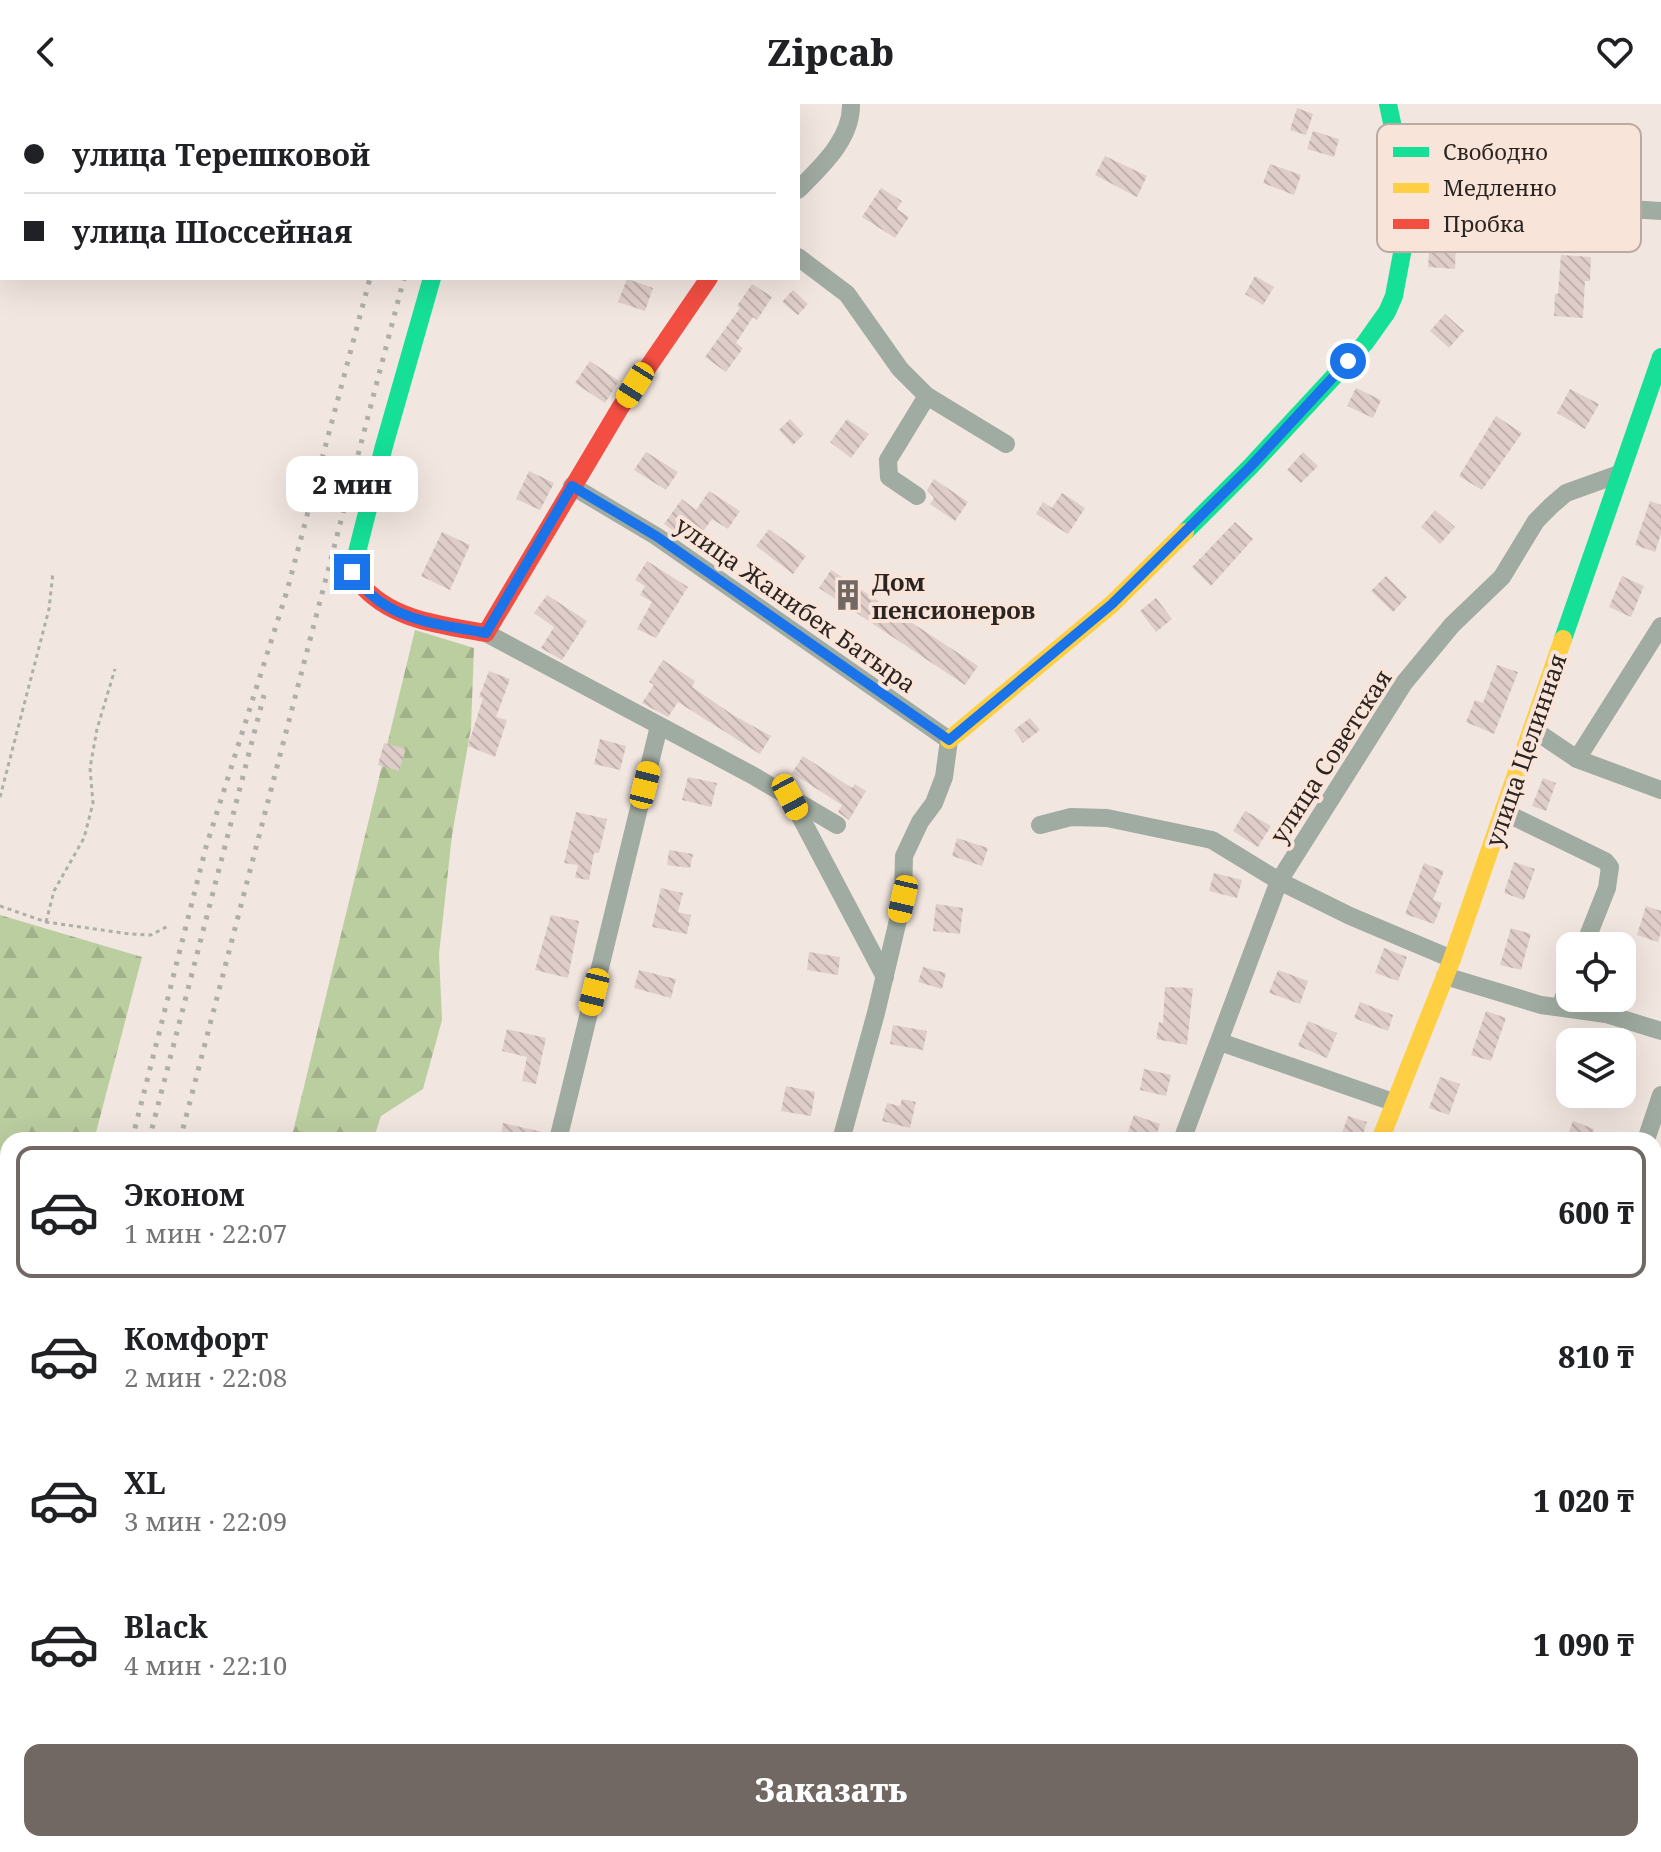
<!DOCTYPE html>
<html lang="ru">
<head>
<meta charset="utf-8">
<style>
  :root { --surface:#fff; --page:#f2f2f2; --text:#202124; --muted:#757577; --line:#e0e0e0; --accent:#716863 }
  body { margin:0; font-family:"Noto Serif",serif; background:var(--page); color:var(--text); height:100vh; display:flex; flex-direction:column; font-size:30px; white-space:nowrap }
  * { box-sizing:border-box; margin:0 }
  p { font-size:26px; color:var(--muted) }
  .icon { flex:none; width:44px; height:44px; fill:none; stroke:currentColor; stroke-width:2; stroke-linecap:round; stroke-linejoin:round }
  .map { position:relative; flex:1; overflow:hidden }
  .details { position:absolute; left:0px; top:1028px; width:1662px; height:720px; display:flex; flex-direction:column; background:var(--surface); border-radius:24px 24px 0 0; box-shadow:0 8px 32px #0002 }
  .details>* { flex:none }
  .top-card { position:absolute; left:0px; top:0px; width:800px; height:176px; box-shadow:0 8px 32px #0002; display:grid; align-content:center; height:176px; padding:0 24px; background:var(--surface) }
  .buttons { position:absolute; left:1556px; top:828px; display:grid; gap:16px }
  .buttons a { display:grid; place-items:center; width:80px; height:80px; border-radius:16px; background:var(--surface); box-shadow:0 8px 32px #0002; font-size:40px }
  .end { position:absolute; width:36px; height:36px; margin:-18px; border:10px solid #1a73e8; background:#fff; box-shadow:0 0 0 4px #fff }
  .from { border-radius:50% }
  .bubble { position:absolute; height:56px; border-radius:16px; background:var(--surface); box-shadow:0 8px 32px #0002; font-size:26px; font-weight:800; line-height:56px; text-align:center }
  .car { position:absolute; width:24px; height:48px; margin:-24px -12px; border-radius:10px; box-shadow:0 0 6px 2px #0007; background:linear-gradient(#f5c518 24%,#345 0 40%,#f5c518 0 76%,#345 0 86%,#f5c518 0) }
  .top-card b { display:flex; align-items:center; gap:28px; height:76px; font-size:30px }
  .top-card b+b { border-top:2px solid var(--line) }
  .top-card i { width:20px; height:20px; background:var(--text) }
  ul { padding:14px 0 0; list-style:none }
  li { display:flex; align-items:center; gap:24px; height:132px; margin:0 16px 12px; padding:0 8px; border:4px solid transparent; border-radius:16px }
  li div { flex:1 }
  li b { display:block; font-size:30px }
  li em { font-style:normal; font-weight:800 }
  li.selected { border-color:var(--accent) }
  li>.icon { width:72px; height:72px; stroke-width:1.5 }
  .button { display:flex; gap:16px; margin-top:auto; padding:16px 24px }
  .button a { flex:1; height:92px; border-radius:16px; background:var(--accent); color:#fff; font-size:32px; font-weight:800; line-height:92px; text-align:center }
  header { display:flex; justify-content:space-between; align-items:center; height:104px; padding:0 24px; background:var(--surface); font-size:36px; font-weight:800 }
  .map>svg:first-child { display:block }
  .forest { fill:url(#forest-firs) }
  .building { fill:url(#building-back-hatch) }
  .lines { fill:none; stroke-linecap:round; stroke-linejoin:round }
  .path { stroke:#abb0a9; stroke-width:3; stroke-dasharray:4 4; stroke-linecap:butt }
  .lane { stroke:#a0aba1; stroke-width:9 }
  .street { stroke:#a0aba1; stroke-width:18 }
  .fast { stroke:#16e098; stroke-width:18 }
  .slow { stroke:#ffcf43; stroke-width:18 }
  .jam { stroke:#f24e42; stroke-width:18 }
  .rail { stroke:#afafa9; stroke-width:5; stroke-dasharray:4 8; stroke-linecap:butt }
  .route { stroke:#1a73e8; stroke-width:10 }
  .labels { text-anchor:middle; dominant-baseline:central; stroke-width:8; stroke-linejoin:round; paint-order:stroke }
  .poi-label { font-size:24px; font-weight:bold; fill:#2b2420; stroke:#f9e4d9; text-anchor:start }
  .street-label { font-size:24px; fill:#2b2420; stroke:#f9e4d9 }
  .key { fill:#f9e4d9; stroke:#bbaaa2; stroke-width:2 }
  .key-label { font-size:22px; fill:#2b2420 }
</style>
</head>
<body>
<header><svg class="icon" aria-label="back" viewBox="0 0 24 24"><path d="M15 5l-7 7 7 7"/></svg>Zipcab<svg class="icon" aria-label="heart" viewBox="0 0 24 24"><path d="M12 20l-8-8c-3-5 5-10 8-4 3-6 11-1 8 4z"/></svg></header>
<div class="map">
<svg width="1661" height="1748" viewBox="0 0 1661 1748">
  <defs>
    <pattern id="forest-firs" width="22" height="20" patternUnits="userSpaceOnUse" patternTransform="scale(2)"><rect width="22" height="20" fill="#bbcea0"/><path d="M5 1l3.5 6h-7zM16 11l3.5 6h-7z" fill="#a1b18a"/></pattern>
    <pattern id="building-back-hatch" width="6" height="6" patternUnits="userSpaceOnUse" patternTransform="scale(2)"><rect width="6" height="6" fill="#dfcdc9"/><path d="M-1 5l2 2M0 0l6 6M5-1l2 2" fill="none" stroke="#c0b0ac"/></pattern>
  </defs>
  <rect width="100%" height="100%" fill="#f2e6e0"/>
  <!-- forest -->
  <g class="forest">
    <polygon points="415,526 474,544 471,624 452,731 439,850 442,916 423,985 381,1012 373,1036 291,1036"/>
    <polygon points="0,811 142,853 94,1036 8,1036 8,1269 0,1266"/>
    <polygon points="0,1277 8,1279 8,1354 0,1383"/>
  </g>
  <!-- building -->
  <g class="building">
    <polygon points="1297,4 1313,10 1306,31 1290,26"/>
    <polygon points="1313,27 1339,35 1334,53 1307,45"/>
    <polygon points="1105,52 1147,72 1137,93 1095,71"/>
    <polygon points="1270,60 1301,71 1294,91 1263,79"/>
    <polygon points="881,84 902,97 897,105 909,113 895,134 862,113"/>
    <polygon points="1430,134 1456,135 1455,165 1428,163"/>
    <polygon points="1561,151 1591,153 1590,177 1585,177 1583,214 1554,212 1555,190 1558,190"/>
    <polygon points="1255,172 1274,183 1263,201 1245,190"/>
    <polygon points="627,175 653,184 645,207 618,198"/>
    <polygon points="752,180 772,193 757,216 753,213 736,239 743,244 726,268 705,253 740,204 737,202"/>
    <polygon points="793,186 808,200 798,211 782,198"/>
    <polygon points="1445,210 1464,227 1449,244 1430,227"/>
    <polygon points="590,257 619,277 605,299 575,279"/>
    <polygon points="1356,284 1381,296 1373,314 1347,302"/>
    <polygon points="1570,285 1599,300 1585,325 1557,309"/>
    <polygon points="1496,312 1522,329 1482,386 1459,372"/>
    <polygon points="790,315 804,330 793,341 779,326"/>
    <polygon points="847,315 869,330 851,354 830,338"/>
    <polygon points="646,348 678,368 666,386 634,366"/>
    <polygon points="1303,348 1318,362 1301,379 1287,366"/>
    <polygon points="529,367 554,379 540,406 516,395"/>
    <polygon points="934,375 968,398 955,417 930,400 934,394 927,386"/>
    <polygon points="709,387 740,407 728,425 712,415 693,441 664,420 682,395 696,406"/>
    <polygon points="1062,389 1085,404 1068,430 1036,410 1043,398 1052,404"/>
    <polygon points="1650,397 1661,401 1661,430 1655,448 1635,441"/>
    <polygon points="1435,406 1455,423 1440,440 1421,423"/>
    <polygon points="1235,418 1253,435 1211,482 1192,463"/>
    <polygon points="769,425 806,452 793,470 756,442"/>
    <polygon points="442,428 470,441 450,486 421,472"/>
    <polygon points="647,457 688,483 656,534 637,525 652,498 640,491 645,482 635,476"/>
    <polygon points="831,466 978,562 965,581 819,484"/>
    <polygon points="1386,472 1407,493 1393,508 1371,487"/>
    <polygon points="1622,472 1644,482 1631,513 1609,503"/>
    <polygon points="547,491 587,517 562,556 541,544 554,523 534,509"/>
    <polygon points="1156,494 1172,515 1156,528 1140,507"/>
    <polygon points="663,556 695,577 692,583 733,611 771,632 760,650 678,598 668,613 642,599 654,581 649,578"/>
    <polygon points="1497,561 1518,568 1494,630 1466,618 1475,596 1483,599"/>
    <polygon points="489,567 510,575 496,613 507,616 495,653 468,642 483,594 479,593"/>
    <polygon points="1030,614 1040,626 1023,639 1014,626"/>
    <polygon points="600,635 626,642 620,666 594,660"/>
    <polygon points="384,639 406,645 399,667 378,661"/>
    <polygon points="803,652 852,684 855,680 866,687 849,716 838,708 842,701 792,669"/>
    <polygon points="688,673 717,679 711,703 682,696"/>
    <polygon points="1543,674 1556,679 1546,707 1532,702"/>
    <polygon points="1245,707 1271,722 1258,743 1233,727"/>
    <polygon points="576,708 607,715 599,749 594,749 589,776 575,774 578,761 564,759"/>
    <polygon points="957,734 988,744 982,762 952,752"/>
    <polygon points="669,746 693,750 690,764 667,761"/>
    <polygon points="1514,758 1535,765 1524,796 1504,789"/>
    <polygon points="1424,759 1444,767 1433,796 1442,799 1434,820 1405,810"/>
    <polygon points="1214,769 1242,776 1237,794 1209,787"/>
    <polygon points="661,784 683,789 678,808 691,811 687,830 652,823"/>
    <polygon points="936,800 963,804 960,830 933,827"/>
    <polygon points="1646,802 1661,807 1661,828 1658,838 1637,831"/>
    <polygon points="551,811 579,817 568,874 535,866"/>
    <polygon points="1511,824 1531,830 1521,866 1500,861"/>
    <polygon points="1384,844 1407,853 1398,877 1375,869"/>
    <polygon points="809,848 840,853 838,871 807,866"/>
    <polygon points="923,863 946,869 942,885 918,878"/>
    <polygon points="639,866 676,875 671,894 634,884"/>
    <polygon points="1278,866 1308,877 1300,900 1269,889"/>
    <polygon points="1165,883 1193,884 1187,941 1156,935 1159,918 1163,919"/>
    <polygon points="1360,898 1393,911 1388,927 1354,914"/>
    <polygon points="1486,907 1506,914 1491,957 1471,951"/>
    <polygon points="1308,917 1337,929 1327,954 1298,942"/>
    <polygon points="893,921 927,927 923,946 890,940"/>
    <polygon points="507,925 546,934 536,980 522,977 527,953 502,947"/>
    <polygon points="1144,965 1171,971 1166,992 1140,986"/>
    <polygon points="1440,973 1460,980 1449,1011 1429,1004"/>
    <polygon points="786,982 815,988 811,1012 781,1007"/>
    <polygon points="902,995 916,998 910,1024 882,1017 887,999 900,1002"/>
    <polygon points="1134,1011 1160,1020 1155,1036 1125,1036"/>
    <polygon points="1348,1012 1367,1018 1361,1036 1342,1029"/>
    <polygon points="1573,1017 1594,1025 1590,1036 1566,1036"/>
    <polygon points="503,1019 547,1029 546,1036 500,1036"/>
  </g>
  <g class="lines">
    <!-- path -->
    <g class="path">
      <polyline points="0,693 49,505 53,468"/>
      <polyline points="0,802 46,818 130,830 151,831 168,822"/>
      <polyline points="46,818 54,787 84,734 93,699 90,664 97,625 115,565"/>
      <polyline points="0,1271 8,1274"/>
    </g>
    <!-- lane -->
    <polyline class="lane" points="0,1501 8,1501"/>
    <!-- street -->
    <g class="street">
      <path d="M798,86C821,63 852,35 851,0"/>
      <polyline points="1409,112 1483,112 1613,104 1661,107"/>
      <polyline points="798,153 847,190 900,265 927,292 1006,340"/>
      <polyline points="572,382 656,432 949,636 944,673 934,699 920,718 904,752 903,795 876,909 841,1036"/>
      <polyline points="917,392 889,373 888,356 927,292"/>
      <polyline points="486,529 752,671 837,721"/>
      <polyline points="1534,626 1577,655 1661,686"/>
      <polyline points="1577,655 1661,522"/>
      <polyline points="791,695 885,873"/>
      <polyline points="1504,708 1605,757 1610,763 1607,784 1584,842"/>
      <polyline points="1040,721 1071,713 1107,714 1212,736 1279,777 1350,812 1452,855"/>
      <polyline points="1445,872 1541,901 1606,910 1661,927"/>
      <polyline points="1560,903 1570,877"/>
      <polyline points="1220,938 1393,998"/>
      <polyline points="558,1036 659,622"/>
      <polyline points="1182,1036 1279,777 1404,579 1452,521 1502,473 1536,417 1552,401 1566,389 1619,370"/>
      <polyline points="1646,1036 1661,991"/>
      <polyline points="1654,1276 1661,1277"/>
      <polyline points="387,1748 389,1740"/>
      <polyline points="667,1748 668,1740"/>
      <polyline points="917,1748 920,1740"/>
      <polyline points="1146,1748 1149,1740"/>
      <polyline points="1413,1748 1416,1740"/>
    </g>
    <!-- fast -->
    <g class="fast">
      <polyline points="1185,428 1251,362 1365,239 1387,208 1394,192 1409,112 1407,89 1388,0"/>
      <polyline points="359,478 352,468 384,342 432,174"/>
      <polyline points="1563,535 1661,253"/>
    </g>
    <!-- slow -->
    <g class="slow">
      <polyline points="949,636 1112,500 1185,428"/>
      <polyline points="1380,1036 1452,855 1563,535"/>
    </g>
    <!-- jam -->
    <path class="jam" d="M359,478C389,516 441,521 486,529L620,304L709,174"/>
    <!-- rail -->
    <g class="rail">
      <polyline points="417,2 418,0"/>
      <polyline points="449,2 449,0"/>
      <polyline points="132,1036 206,743 287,487 370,174"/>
      <polyline points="149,1036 264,591"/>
      <polyline points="180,1036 404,174"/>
      <polyline points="0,1567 8,1538"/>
      <polyline points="0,1629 8,1597"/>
      <polyline points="0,1729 8,1698"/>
    </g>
  </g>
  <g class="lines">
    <!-- route -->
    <path class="route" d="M352,468C383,517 434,519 486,529L572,382L656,432L949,636L1112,500L1251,362L1348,257"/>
  </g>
  <!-- icons -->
  <defs>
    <symbol id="building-bare" viewBox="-9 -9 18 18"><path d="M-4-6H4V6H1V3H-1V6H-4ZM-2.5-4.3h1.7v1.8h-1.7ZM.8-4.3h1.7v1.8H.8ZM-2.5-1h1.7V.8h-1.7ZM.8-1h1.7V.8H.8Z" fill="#716863" stroke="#f9e4d9" stroke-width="2.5" paint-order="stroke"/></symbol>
  </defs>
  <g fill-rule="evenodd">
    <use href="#building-bare" x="826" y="469" width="44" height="44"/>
  </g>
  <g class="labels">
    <!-- poi labels -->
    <g class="poi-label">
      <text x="872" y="477">Дом<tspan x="872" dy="28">пенсионеров</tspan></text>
    </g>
    <!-- street labels -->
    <g class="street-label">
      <text transform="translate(796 500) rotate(35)">улица Жанибек Батыра</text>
      <text transform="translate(1525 646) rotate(-71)">улица Целинная</text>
      <text transform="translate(1330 652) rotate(-57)">улица Советская</text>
    </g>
  </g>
  <!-- legend -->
  <rect x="1377" y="20" width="264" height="128" rx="12" class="key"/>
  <rect x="1393" y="43" width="36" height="10" fill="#16e098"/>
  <rect x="1393" y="79" width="36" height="10" fill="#ffcf43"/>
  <rect x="1393" y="115" width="36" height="10" fill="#f24e42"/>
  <g class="key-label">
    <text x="1443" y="56">Свободно</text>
    <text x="1443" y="92">Медленно</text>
    <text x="1443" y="128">Пробка</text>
  </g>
</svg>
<div class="buttons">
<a><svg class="icon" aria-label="locate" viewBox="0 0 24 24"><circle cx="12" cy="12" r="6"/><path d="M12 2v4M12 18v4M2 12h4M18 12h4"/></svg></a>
<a><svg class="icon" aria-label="layers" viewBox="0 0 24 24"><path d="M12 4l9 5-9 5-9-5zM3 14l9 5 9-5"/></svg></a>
</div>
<i class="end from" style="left:1348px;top:257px"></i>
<i class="end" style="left:352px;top:468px"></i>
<div class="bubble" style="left:286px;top:352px;width:132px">2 мин</div>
<i class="car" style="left:635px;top:281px;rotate:212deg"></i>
<i class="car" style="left:645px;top:681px;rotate:14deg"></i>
<i class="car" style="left:790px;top:693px;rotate:152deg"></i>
<i class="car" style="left:903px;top:795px;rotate:193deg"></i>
<i class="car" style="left:594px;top:888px;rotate:194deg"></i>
<div class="top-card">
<b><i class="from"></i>улица Терешковой</b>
<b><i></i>улица Шоссейная</b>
</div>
<section class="details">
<ul>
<li class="selected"><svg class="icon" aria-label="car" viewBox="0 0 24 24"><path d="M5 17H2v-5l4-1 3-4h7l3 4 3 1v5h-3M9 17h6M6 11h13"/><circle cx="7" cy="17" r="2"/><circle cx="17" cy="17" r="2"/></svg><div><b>Эконом</b><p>1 мин · 22:07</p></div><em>600 ₸</em></li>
<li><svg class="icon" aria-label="car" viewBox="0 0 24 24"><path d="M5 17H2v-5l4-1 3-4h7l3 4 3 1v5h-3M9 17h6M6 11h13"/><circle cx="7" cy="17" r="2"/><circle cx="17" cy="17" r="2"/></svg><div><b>Комфорт</b><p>2 мин · 22:08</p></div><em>810 ₸</em></li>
<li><svg class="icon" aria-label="car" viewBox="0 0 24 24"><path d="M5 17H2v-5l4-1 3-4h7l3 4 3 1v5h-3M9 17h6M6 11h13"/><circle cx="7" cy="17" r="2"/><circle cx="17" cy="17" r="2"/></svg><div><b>XL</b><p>3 мин · 22:09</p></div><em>1 020 ₸</em></li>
<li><svg class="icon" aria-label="car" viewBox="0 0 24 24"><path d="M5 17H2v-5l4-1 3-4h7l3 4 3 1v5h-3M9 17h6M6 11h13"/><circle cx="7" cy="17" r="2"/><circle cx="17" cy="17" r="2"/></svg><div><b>Black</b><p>4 мин · 22:10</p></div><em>1 090 ₸</em></li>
</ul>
<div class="button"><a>Заказать</a></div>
</section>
</div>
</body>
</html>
